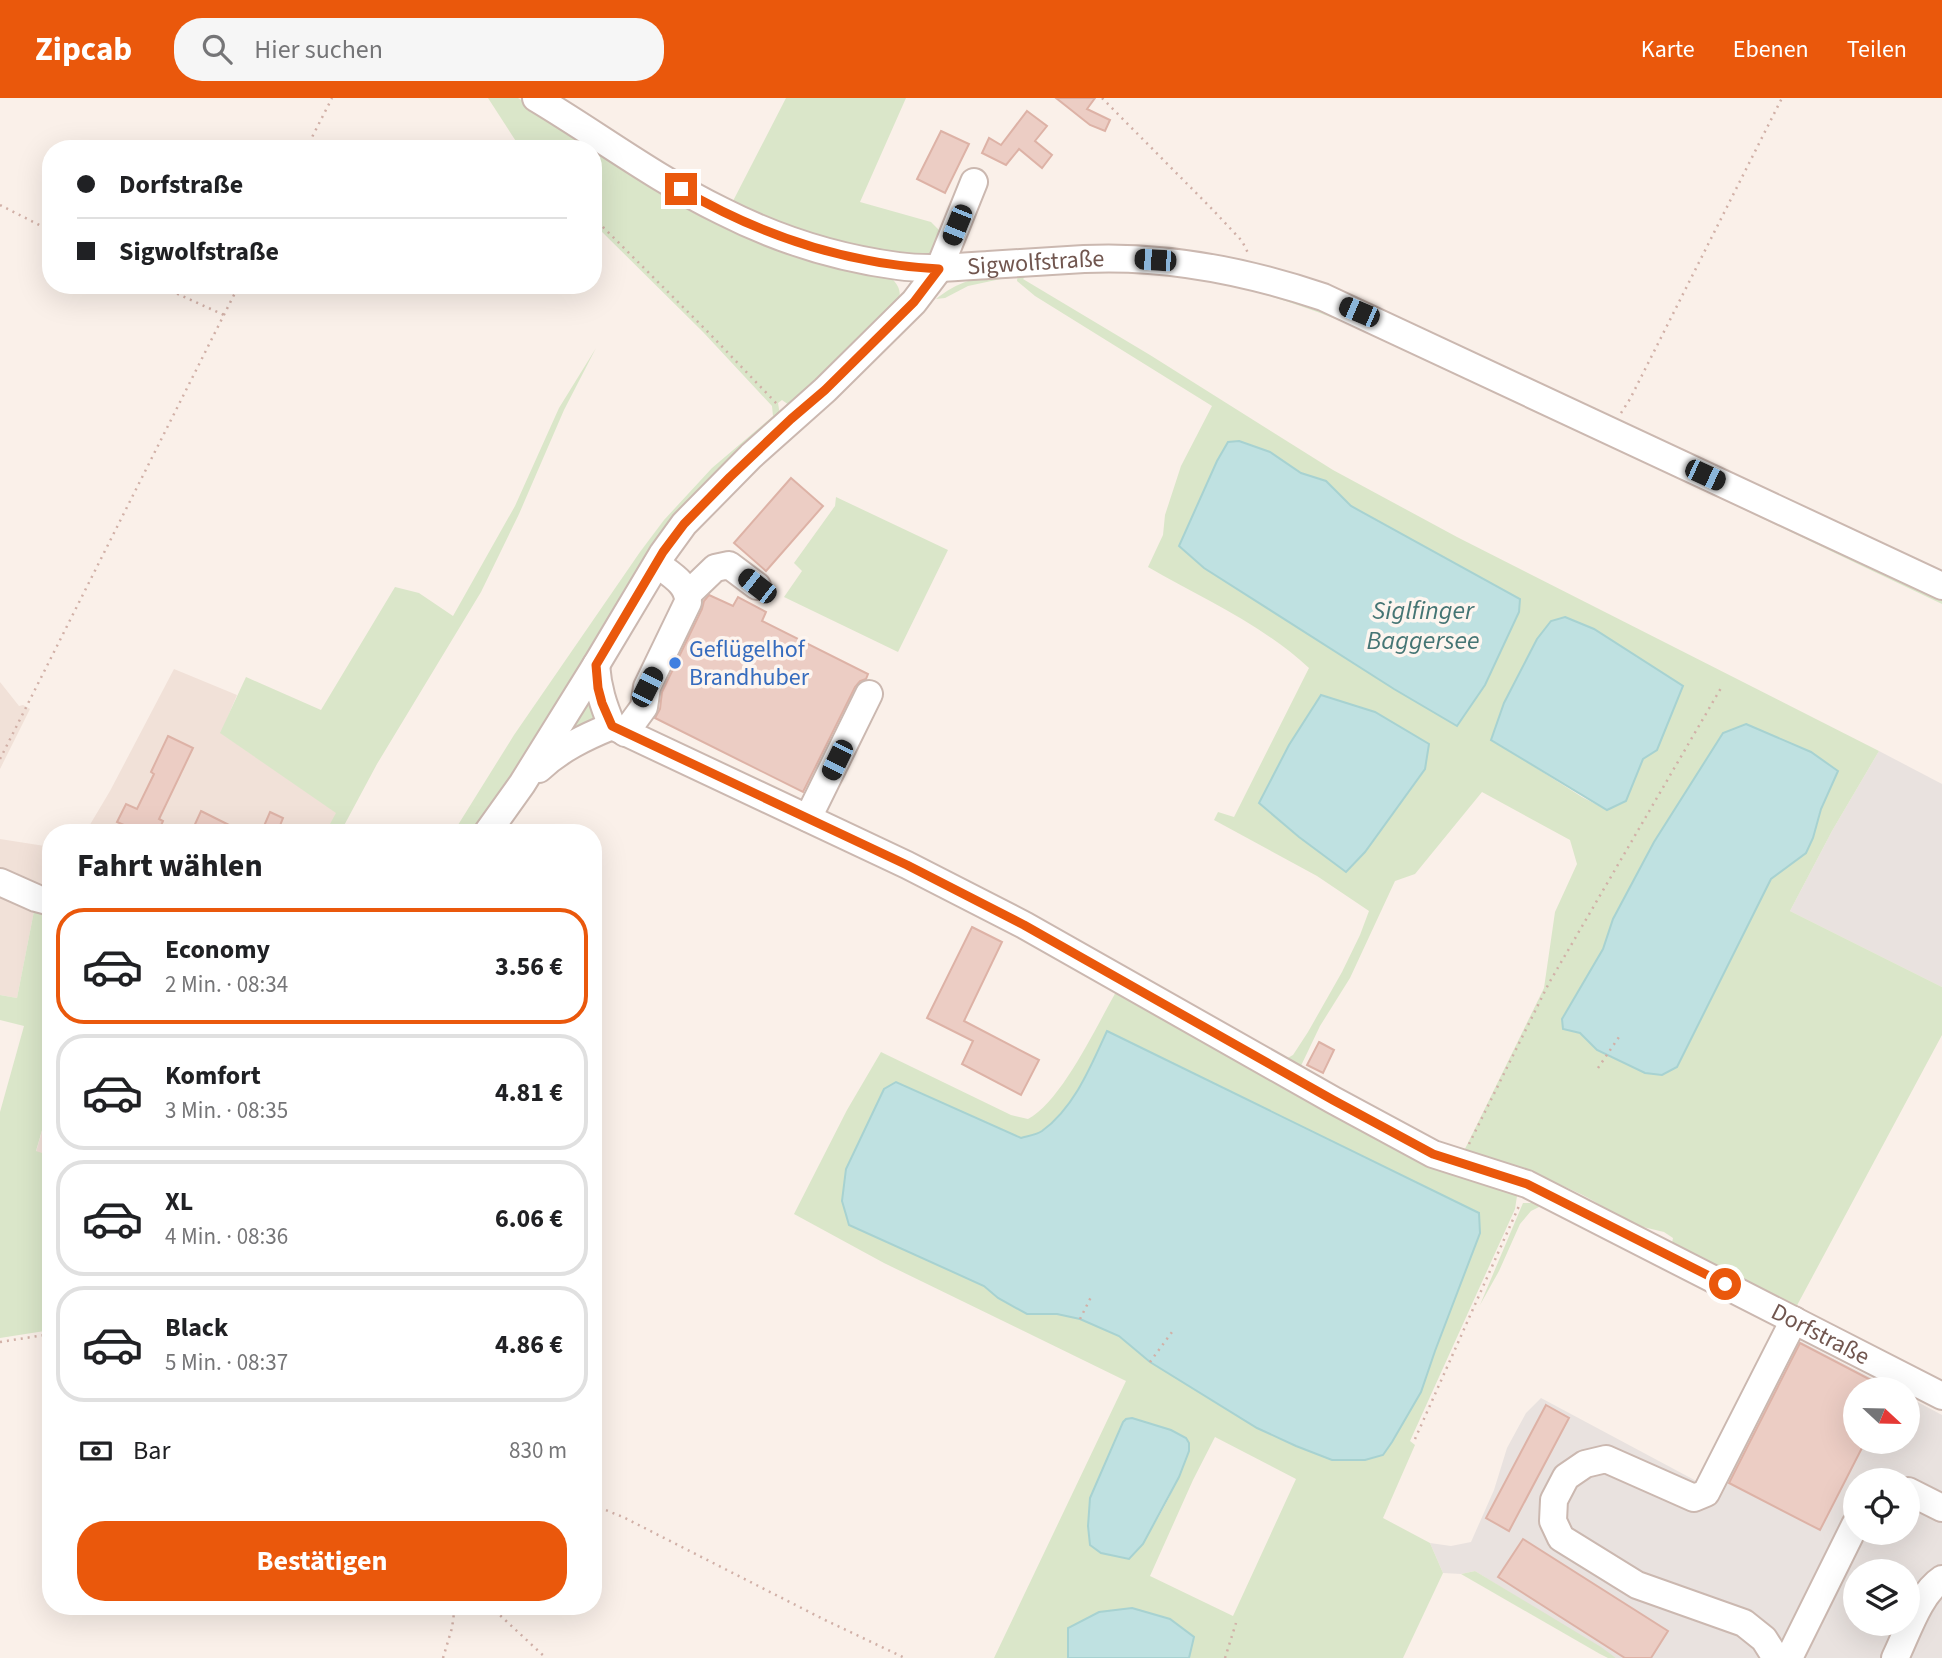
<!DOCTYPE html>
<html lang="de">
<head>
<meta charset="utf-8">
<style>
  :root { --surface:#fff; --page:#f6f6f6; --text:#202124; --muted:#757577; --line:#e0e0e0; --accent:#ea580c }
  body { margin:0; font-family:"Source Sans 3",sans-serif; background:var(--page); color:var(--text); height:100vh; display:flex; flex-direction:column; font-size:26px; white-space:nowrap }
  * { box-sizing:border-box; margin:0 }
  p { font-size:23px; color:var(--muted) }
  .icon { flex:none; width:38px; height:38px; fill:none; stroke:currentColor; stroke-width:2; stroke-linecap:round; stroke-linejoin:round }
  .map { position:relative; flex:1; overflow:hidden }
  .side { position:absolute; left:42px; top:726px; width:560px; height:791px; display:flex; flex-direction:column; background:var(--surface); border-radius:28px; box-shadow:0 7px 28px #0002 }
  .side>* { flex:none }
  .top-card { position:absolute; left:42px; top:42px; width:560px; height:154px; border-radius:28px; box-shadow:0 7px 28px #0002; display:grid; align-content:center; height:154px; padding:0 35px; background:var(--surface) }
  .needle { width:46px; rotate:112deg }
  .fabs { position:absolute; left:1843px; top:1279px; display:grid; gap:14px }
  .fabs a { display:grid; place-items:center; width:77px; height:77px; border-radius:50%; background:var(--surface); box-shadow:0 7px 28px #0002; font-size:35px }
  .end { position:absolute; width:32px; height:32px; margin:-16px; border:9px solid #ea580c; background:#fff; box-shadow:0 0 0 4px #fff }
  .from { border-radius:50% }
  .car { position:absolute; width:21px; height:42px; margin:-21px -10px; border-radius:9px; box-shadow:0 0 5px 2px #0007; background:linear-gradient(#222 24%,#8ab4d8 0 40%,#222 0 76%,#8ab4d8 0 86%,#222 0) }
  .top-card b { display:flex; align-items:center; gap:24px; height:66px; font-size:26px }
  .top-card b+b { border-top:2px solid var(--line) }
  .top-card i { width:18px; height:18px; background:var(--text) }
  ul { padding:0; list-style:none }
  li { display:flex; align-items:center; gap:21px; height:116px; margin:0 14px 10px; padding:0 21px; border:4px solid var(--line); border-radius:28px }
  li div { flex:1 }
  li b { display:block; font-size:26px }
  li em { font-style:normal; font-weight:700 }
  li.on { border-color:var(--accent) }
  li>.icon { width:63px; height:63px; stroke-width:1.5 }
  h2 { padding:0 35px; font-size:32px; line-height:84px }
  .pay { display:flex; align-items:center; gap:18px; height:77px; padding:0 35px; font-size:26px }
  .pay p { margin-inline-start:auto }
  .action { display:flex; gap:14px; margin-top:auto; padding:14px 35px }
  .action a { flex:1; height:80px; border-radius:28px; background:var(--accent); color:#fff; font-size:28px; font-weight:700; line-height:80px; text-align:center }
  header { display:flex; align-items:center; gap:42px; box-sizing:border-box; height:98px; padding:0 35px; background:var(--accent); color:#fff }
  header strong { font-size:33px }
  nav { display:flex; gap:38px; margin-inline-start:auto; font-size:24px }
  .search { width:490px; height:63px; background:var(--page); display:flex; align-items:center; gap:18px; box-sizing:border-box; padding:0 24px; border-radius:28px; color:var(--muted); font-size:26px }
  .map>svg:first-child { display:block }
  .residential { fill:#f1e1d8 }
  .industrial { fill:#e9e2df; fill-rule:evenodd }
  .green { fill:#dae6c9; fill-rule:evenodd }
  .water { fill:#bfe1e1; stroke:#a7d2d1; stroke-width:2 }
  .building { fill:#eccdc4; stroke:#ddb2a6; stroke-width:2 }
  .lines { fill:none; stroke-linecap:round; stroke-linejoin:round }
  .minor-casing { stroke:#cbb8b0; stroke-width:30 }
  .path { stroke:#d1b0a7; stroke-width:2.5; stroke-dasharray:2 5; stroke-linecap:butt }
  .minor { stroke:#fff; stroke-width:26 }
  .route { stroke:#ea580c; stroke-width:9 }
  .shop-dot { fill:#3f7fe0; stroke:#fdf5ef; stroke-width:2.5 }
  .labels { text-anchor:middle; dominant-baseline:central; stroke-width:7; stroke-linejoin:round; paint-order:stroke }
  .street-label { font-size:24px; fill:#71564f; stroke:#fdf5ef }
  .shop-label { font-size:24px; fill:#366cbe; stroke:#fdf5ef; text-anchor:start }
  .water-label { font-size:26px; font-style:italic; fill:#457574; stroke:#fdf5ef }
</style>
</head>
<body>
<header>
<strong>Zipcab</strong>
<div class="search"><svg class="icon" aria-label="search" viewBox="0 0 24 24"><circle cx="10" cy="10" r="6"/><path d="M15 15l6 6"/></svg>Hier suchen</div>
<nav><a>Karte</a><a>Ebenen</a><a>Teilen</a></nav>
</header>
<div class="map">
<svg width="1942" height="1560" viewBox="0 0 1942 1560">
  <rect width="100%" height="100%" fill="#faf0e9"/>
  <!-- residential -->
  <g class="residential">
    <polygon points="174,571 237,597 221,635 337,715 325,735 85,735 110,693"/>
    <polygon points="0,584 19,608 23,607 30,611 0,671"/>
    <polygon points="0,741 51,749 51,812 35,808 17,900 0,897"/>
    <polygon points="51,1001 51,1058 36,1054"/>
  </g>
  <!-- industrial -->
  <g class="industrial">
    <polygon points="1879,653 1942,686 1942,889 1790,813 1832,733"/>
    <path d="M1781,1233L1893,1291L1855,1292V1344H1908V1299L1942,1317V1560H1616L1475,1473L1461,1476L1443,1475L1430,1445L1451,1448L1471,1444L1494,1392L1507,1350L1526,1315L1541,1300L1700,1385ZM1855,1382H1908V1435H1855ZM1855,1474H1908V1526H1855Z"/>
  </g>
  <!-- green -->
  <g class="green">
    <path d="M488,0H518L613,60L890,179C905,192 900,202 893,217L789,307L782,302L778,305L780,317L743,353L478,735H453L514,637L640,454L664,422L712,370L773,318L772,308L703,234L593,125V51H521Z"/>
    <polygon points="786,0 906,0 860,104 931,124 942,135 933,158 925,160 822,143 710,96 595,23 695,84 733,103"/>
    <path d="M1096,170L1209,177L1314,206L1942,499V506C1802,440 1663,372 1523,306C1421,258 1320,205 1209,183C1148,172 1086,174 1025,179L1023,181L1150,257L1333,372L1457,439L1879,653L1832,733L1790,813L1942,889V937L1794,1213L1671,1150L1673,1140L1664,1134L1618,1123C1598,1093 1499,1065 1463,1055L1544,890L1555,814L1577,766L1570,742L1482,694L1415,776L1395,783L1350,880L1320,928L1298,974L1284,962L1293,957L1308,934L1342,874L1360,837L1369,813L1317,778L1214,722L1218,714L1234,719L1309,570C1263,527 1202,500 1148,469L1163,437L1165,417L1181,368L1212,308L1035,198L1017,183L1018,174ZM1239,343L1270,354L1301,375L1326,383L1351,408L1520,501L1519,514L1485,587L1179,448L1217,363L1228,344ZM1537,541L1657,652L1643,660L1607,712L1582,699L1492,642L1504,605ZM1321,597L1425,672L1365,754L1346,774L1299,739L1259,705L1289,647ZM1723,635L1821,711L1813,740L1806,755L1771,780L1677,969L1597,952L1580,935L1563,931L1562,920L1603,851L1613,821L1654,744Z"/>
    <path d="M1004,177L1010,179L968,188L945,200L936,201C957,184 978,178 1004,177Z"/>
    <polygon points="596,250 564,312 519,416 481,494 377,666 340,735 325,735 336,715 220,635 246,579 321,612 395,489 419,495 453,518 515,408 559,310"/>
    <polygon points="836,399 948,452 898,554 784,499 802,473 794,465 835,408"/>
    <polygon points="586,595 602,624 559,648"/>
    <polygon points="35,808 51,812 51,1001 36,1053 51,1058 51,1232 0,1240 0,1014 24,928 0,922 0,897 17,900"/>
    <path d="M1117,892L1411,1052L1517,1098L1515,1111L1410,1343L1415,1347L1383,1420L1430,1445L1443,1475L1403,1560H1189L1193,1539L1068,1530V1560H994L1126,1283L884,1165L794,1116L847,1012L881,954L1011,1017L1028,1021C1062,1003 1097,927 1117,892ZM1107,934L1435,1253L1421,1294L1332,1362L1296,1348L1257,1330L1150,1264L1119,1238L1080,1221L1057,1216H1027L998,1200L984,1188L947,1170L896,984L1021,1041C1028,1039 1036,1037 1042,1033C1073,1011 1091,967 1107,934ZM1123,1324L1189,1353C1175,1390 1156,1431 1129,1460L1088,1428L1091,1400ZM1215,1339L1296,1381L1233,1518L1150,1478L1193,1382Z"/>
    <polygon points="1535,1102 1547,1105 1531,1113 1520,1126 1499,1173 1480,1207 1523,1105 1530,1105"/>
    <polygon points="1475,1473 1601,1549 1616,1560 1608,1560 1600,1556 1461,1476"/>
  </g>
  <!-- water -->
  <g class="water">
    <polygon points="1239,343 1270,354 1301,375 1326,383 1351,408 1520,501 1519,514 1485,587 1457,628 1394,591 1204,470 1179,448 1217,363 1228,344"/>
    <polygon points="1565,519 1594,531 1683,588 1657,652 1643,661 1626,703 1607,712 1491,642 1504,605 1537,541 1551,523"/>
    <polygon points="1321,597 1375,614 1429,646 1425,671 1365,754 1346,774 1299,739 1259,705 1289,647"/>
    <polygon points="1746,626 1811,654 1838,673 1821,711 1813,740 1806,755 1771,781 1677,969 1662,977 1645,975 1597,952 1580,935 1563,931 1562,921 1603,851 1613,821 1654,744 1723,635"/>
    <path d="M1107,933L1479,1115L1480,1135L1435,1253L1421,1294L1392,1344L1383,1357L1365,1362H1332L1296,1348L1257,1330L1150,1264L1119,1238L1080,1221L1057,1216H1027L998,1200L984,1188L849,1127L842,1103L846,1071L884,991L896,984L1021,1040C1028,1038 1036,1037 1042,1033C1074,1010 1091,968 1107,933Z"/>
    <polygon points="1132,1320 1171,1332 1186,1340 1189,1345 1189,1353 1179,1379 1143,1446 1129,1461 1101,1455 1090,1447 1088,1428 1090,1400 1123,1324 1126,1321"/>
    <polygon points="1132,1510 1170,1521 1194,1539 1189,1560 1068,1560 1068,1530 1099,1514"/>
  </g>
  <!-- building -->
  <g class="building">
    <polygon points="1056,0 1095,0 1087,11 1110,22 1105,33 1090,27"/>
    <polygon points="1027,13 1047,28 1035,43 1052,57 1042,70 1019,51 1006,67 982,55 989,40 1001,47"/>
    <polygon points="941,33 969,46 945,95 917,81"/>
    <polygon points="791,380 823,408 766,473 734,445"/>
    <polygon points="709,497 733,508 738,499 766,514 762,523 868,576 866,581 860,583 855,589 803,694 655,620 660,611 662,594 702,511 704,503"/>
    <polygon points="168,638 193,650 159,721 163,723 158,735 142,735 117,724 126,706 137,711 154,676 151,674"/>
    <polygon points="201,713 245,735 191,735"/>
    <polygon points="270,714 283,720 277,735 261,735"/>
    <polygon points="972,829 1002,844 964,923 1039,962 1021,997 962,966 973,943 927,920"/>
    <polygon points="1319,944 1334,952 1323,975 1307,967"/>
    <polygon points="1800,1245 1890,1292 1855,1292 1855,1344 1865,1344 1820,1432 1729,1385"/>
    <polygon points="1546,1307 1569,1320 1509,1433 1486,1420"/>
    <polygon points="1523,1441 1668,1533 1651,1560 1625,1560 1498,1479"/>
  </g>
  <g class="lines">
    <defs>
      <g id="minor">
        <path id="s1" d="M536,0C598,37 656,81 722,113C777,141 837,160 898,168C928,172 958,169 988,167C1020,165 1052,163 1084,161C1166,157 1246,173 1323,199L1942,488"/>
        <polyline points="688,496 715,470 729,467 757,488"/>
        <path id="s2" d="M596,567C598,591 603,606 612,628L907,767L1024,827L1333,1002L1433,1056L1527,1086L1942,1298"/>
        <path d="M625,635L644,609L647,589L688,504C689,486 670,476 657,466"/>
        <path d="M539,671C560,651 585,639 612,628"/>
        <polyline points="808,720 869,596"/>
        <polyline points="487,735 522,686 596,567 663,455 684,426 751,358 825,292 914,204 939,171 974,84"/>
        <polyline points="0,784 36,800 51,804"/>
        <polyline points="1908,1393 1942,1410"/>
        <polyline points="1776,1560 1764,1541 1744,1525 1637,1487 1561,1440 1553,1423 1554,1402 1566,1379 1585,1366 1606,1361 1694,1400 1706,1395 1794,1222"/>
        <polyline points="1789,1560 1855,1427"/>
        <path d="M1895,1560C1907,1536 1919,1496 1942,1481"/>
      </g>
    </defs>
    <!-- minor casing -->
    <use href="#minor" class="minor-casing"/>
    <!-- path -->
    <g class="path">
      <polyline points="1102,0 1212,111 1242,143 1248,155"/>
      <polyline points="306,51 332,0"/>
      <polyline points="0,107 51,133"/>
      <polyline points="593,119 709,235 777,306"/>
      <polyline points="158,187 224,217"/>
      <polyline points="1621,315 1630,301 1782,0"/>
      <polyline points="0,661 239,187"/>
      <polyline points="1598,970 1619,939"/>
      <polyline points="1469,1046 1549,885 1721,590"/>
      <polyline points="1080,1221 1091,1199"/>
      <polyline points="0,1244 51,1236"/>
      <polyline points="1150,1264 1172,1234"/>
      <polyline points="1415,1341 1519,1108"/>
      <polyline points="593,1407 623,1419 825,1522 905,1560"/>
      <polyline points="490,1508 546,1560"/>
      <polyline points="443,1560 452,1530 455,1508"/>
      <polyline points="1225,1560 1236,1525"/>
    </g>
    <!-- minor -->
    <use href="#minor" class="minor"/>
  </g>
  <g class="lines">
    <!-- route -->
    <path class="route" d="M681,91C761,138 846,166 939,171L914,204L825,292L791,321L730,379L684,426L663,454L596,567L598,590L602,605L612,628L907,767L1024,827L1333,1002L1433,1056L1527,1086L1725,1186"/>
  </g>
  <!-- markers -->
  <circle class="shop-dot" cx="675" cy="565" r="7"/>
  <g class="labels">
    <!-- street labels -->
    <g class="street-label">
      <text stroke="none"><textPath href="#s1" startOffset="541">Sigwolfstraße</textPath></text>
      <text stroke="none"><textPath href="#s2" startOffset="1418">Dorfstraße</textPath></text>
    </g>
    <!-- shop labels -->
    <g class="shop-label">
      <text x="689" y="551">Geflügelhof<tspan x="689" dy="28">Brandhuber</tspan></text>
    </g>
    <!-- water labels -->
    <g class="water-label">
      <text x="1423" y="512">Siglfinger<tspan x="1423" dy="30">Baggersee</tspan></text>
    </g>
  </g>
</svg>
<div class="fabs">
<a><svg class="needle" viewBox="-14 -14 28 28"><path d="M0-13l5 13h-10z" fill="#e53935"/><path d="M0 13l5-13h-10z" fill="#757577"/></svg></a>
<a><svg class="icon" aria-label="locate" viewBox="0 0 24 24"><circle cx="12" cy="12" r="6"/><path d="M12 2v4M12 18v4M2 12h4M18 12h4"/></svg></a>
<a><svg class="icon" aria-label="layers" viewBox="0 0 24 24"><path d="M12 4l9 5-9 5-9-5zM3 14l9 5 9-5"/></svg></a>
</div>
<i class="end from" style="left:1725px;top:1186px"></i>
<i class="end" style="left:681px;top:91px"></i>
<i class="car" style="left:957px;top:127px;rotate:202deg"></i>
<i class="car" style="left:1155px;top:162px;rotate:274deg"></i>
<i class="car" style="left:1359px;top:214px;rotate:293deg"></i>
<i class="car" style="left:1705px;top:377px;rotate:115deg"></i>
<i class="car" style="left:757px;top:488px;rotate:308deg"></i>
<i class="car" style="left:647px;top:589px;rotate:27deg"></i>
<i class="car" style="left:837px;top:662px;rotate:206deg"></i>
<div class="top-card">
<b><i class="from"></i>Dorfstraße</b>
<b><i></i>Sigwolfstraße</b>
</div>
<section class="side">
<h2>Fahrt wählen</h2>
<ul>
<li class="on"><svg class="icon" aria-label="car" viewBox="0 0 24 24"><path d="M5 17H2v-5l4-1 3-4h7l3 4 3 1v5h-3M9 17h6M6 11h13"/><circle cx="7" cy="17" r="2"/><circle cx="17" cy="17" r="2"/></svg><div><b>Economy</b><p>2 Min. · 08:34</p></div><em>3.56 €</em></li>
<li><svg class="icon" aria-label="car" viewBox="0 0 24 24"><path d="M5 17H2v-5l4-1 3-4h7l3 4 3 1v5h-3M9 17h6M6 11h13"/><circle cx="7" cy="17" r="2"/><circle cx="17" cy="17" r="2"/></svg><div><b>Komfort</b><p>3 Min. · 08:35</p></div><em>4.81 €</em></li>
<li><svg class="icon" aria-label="car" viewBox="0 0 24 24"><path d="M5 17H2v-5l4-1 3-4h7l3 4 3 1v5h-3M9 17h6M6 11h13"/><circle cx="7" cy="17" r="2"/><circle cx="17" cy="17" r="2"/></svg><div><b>XL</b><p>4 Min. · 08:36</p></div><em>6.06 €</em></li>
<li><svg class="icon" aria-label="car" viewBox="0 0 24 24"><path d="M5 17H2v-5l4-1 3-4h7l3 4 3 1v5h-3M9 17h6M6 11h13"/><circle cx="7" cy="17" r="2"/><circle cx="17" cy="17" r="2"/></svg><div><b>Black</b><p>5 Min. · 08:37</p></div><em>4.86 €</em></li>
</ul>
<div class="pay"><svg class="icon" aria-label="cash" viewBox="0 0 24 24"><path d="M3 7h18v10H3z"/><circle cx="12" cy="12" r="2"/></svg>Bar<p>830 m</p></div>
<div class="action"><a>Bestätigen</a></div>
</section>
</div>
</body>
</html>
